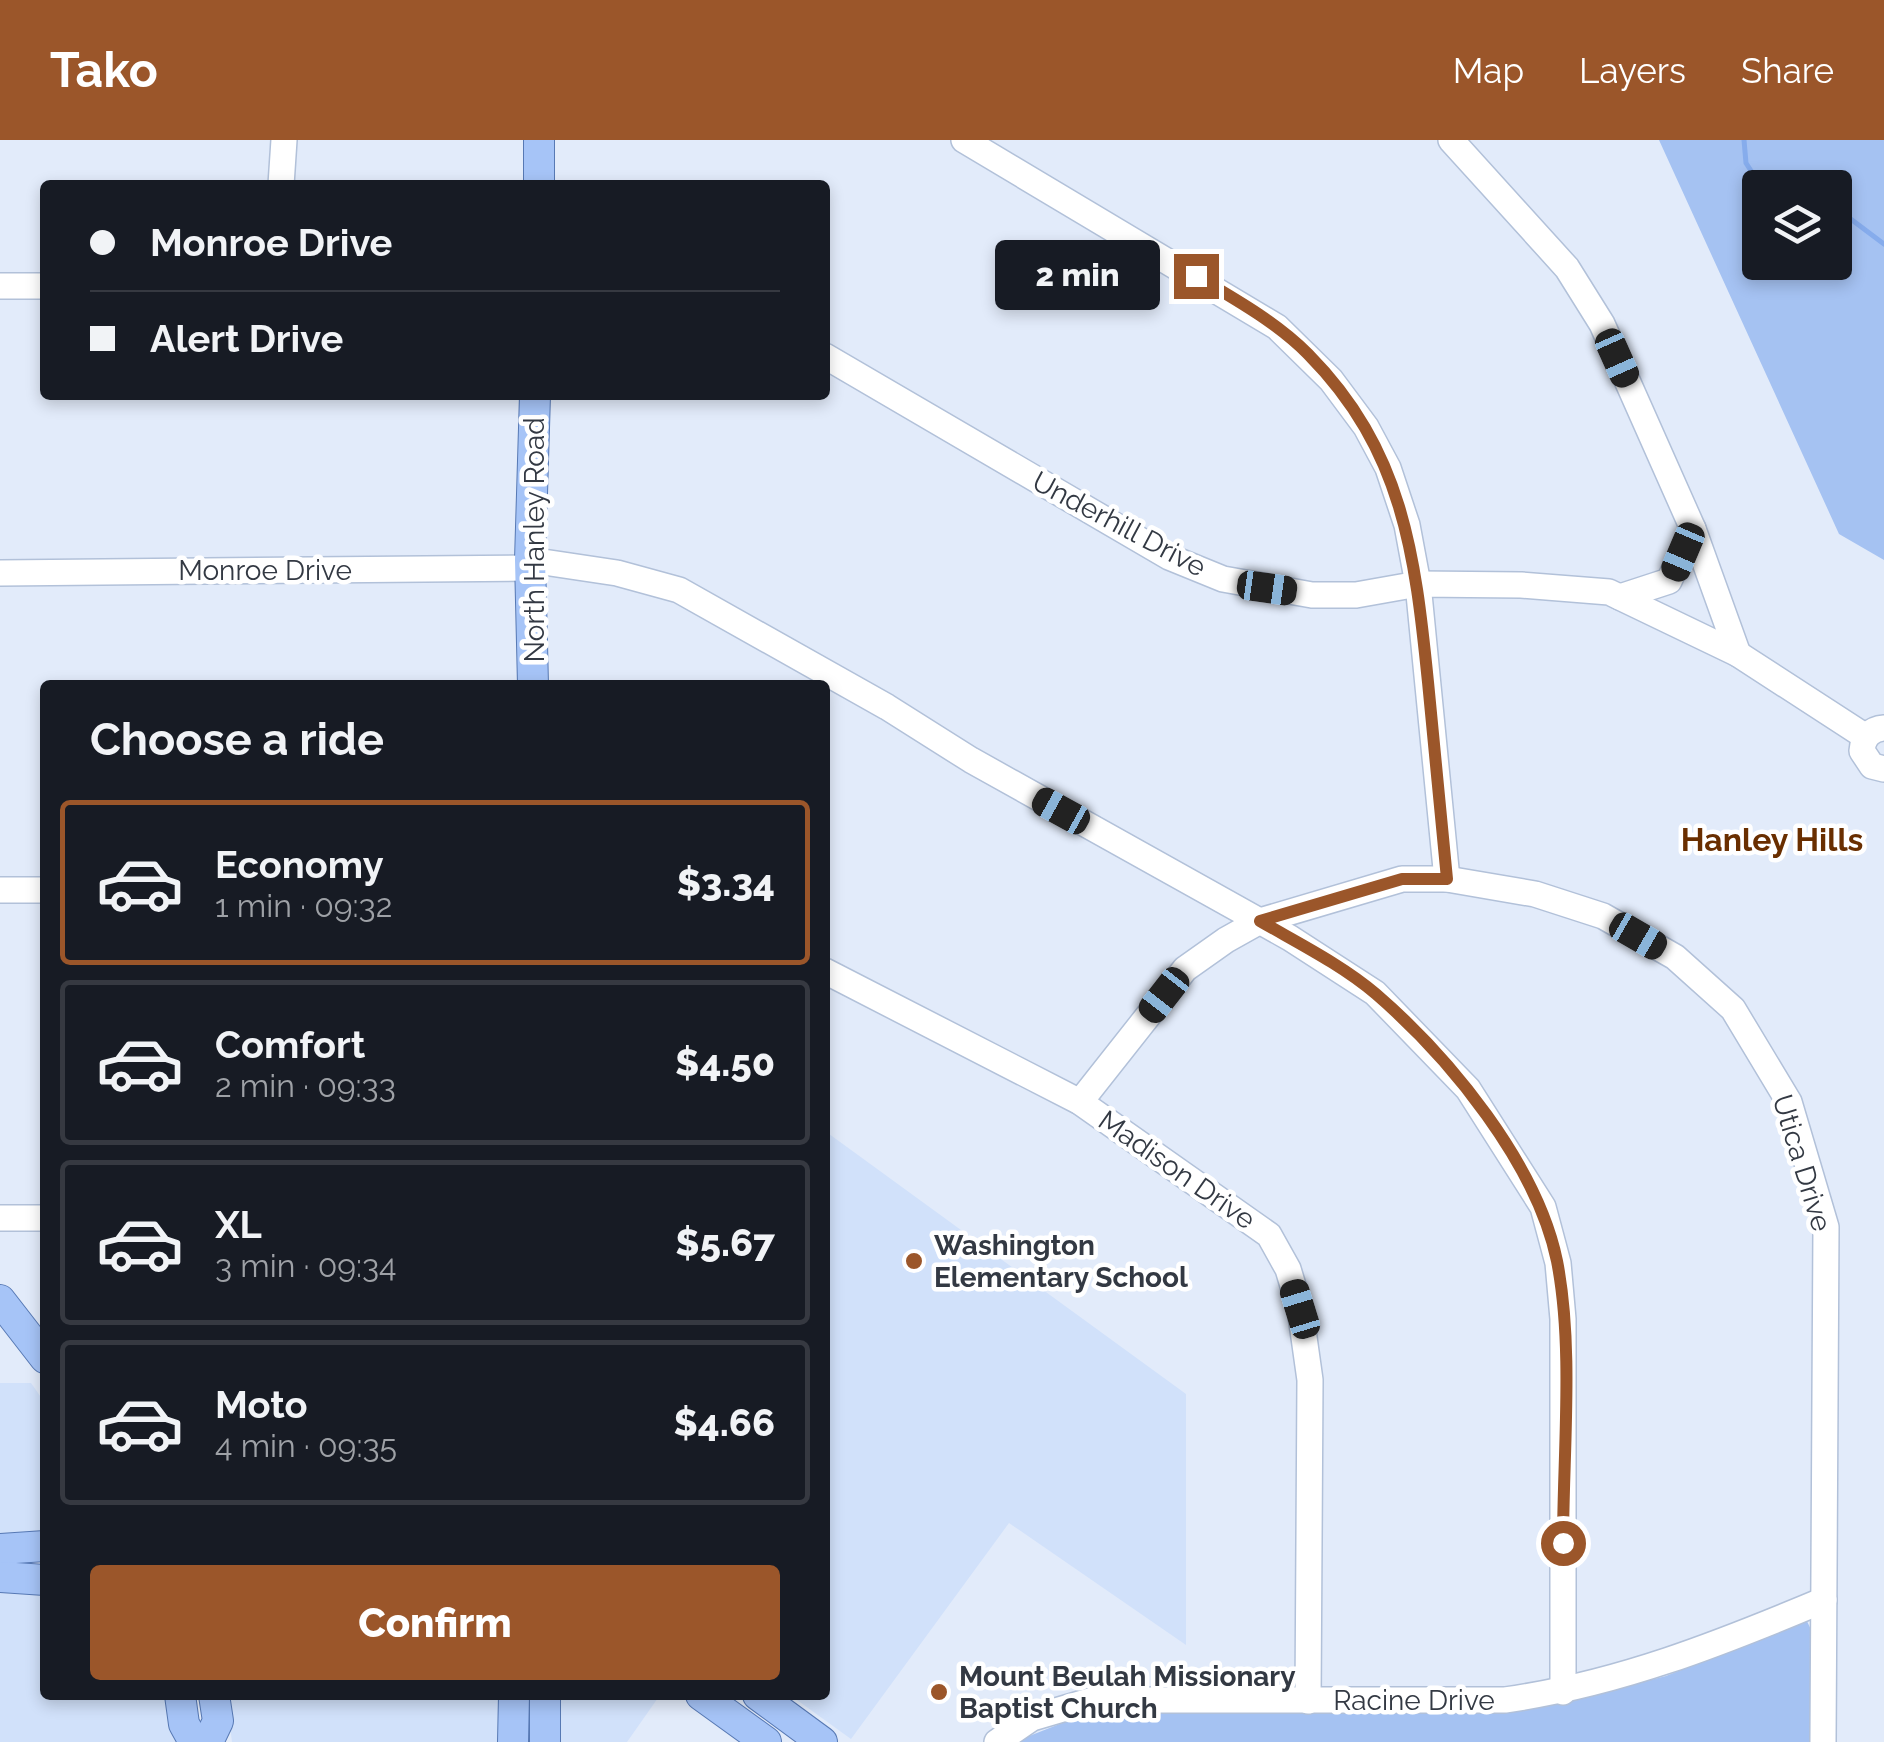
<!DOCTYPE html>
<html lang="en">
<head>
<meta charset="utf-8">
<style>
  :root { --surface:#171b24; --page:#20242c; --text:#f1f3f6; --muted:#9ea1a6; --line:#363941; --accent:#9b562a }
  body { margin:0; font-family:Raleway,sans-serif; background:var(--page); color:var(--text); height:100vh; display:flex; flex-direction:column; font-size:38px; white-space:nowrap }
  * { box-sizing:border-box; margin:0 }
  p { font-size:32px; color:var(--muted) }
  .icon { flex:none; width:55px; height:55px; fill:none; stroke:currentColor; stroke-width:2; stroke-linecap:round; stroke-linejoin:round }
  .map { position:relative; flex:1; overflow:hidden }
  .panel { position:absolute; left:40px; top:540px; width:790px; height:1020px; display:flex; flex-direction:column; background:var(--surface); border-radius:10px; box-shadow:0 5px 15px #0003 }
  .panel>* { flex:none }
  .hud { position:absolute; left:40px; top:40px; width:790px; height:220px; border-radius:10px; box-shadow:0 5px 15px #0003; display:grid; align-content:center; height:220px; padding:0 50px; background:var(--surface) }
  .tools { position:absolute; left:1742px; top:30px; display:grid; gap:20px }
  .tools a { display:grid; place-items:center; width:110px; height:110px; border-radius:10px; background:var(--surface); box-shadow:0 5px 15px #0003; font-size:50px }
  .end { position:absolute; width:45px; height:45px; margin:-22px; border:12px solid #9b562a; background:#fff; box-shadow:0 0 0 5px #fff }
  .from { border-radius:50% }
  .bubble { position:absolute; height:70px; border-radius:10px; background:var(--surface); box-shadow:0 5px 15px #0003; font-size:32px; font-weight:800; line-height:70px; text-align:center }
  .car { position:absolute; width:30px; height:60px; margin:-30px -15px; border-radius:12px; box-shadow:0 0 8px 2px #0007; background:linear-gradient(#222 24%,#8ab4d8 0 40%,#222 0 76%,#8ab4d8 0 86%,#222 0) }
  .hud b { display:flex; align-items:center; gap:35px; height:95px; font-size:38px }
  .hud b+b { border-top:2px solid var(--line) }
  .hud i { width:25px; height:25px; background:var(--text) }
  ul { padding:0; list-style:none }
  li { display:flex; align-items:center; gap:30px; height:165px; margin:0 20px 15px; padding:0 30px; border:5px solid var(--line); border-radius:10px }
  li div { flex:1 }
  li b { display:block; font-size:38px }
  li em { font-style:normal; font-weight:800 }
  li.active { border-color:var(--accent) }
  li>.icon { width:90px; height:90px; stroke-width:1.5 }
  h2 { padding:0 50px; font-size:45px; line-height:120px }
  .primary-button { display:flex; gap:20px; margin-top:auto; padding:20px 50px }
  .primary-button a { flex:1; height:115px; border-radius:10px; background:var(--accent); color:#fff; font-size:40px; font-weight:800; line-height:115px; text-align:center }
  header { display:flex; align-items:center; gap:60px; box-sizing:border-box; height:140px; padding:0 50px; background:var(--accent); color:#fff }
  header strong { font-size:48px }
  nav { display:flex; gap:55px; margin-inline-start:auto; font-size:35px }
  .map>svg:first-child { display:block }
  .built { fill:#d1e1fa }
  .green { fill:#a5c2f2; fill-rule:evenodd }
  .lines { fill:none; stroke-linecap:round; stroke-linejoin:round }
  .stream { stroke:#86acec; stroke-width:5 }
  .minor-casing { stroke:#b2c1d9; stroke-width:28 }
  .major-casing { stroke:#5779b4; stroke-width:32 }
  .minor { stroke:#fff; stroke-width:25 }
  .major { stroke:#a6c4f7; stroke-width:30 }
  .route { stroke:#9b562a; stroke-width:12 }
  .poi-dot { fill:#9b562a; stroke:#fff; stroke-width:4 }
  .labels { text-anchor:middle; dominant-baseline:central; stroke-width:9; stroke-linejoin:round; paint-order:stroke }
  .street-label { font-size:28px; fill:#333943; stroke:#fff }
  .poi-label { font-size:28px; font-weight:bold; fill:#333943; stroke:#fff; text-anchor:start }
  .quarter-label { font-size:32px; font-weight:bold; fill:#692e00; stroke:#fff }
</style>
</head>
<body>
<header>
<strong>Tako</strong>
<nav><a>Map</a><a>Layers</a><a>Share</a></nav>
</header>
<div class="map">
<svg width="1884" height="1602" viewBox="0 0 1884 1602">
  <rect width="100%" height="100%" fill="#e2ebfa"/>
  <!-- built -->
  <g class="built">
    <polygon points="825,991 1186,1254 1186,1505 1009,1383 851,1599 790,1555 825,1555"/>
    <polygon points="0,1243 31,1243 45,1263 45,1396 0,1395"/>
    <polygon points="0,1449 45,1450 45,1555 171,1555 176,1602 0,1602"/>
    <polygon points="226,1555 508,1555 506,1602 232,1602"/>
    <polygon points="559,1555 660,1555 627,1602 558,1602"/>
  </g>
  <!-- green -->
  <g class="green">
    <path d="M1659,0H1884V420L1839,394ZM1760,48H1835V122H1760Z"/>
    <polygon points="1806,1479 1813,1494 1812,1602 1014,1602 1090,1572 1492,1573 1556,1564 1666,1536"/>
  </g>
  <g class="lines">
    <!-- stream -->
    <g class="stream">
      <polyline points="1744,0 1746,23 1762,48"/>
      <polyline points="1788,48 1801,43 1824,48"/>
      <polyline points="1835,58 1848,77 1884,104"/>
    </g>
    <defs>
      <g id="minor">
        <polyline points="964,0 1277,187 1331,240 1366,287 1388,328 1407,385 1418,444 1447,739"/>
        <polyline points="1451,0 1567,128 1602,184 1693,389 1738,514"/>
        <polyline points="281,45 284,0"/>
        <polyline points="0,146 45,146"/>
        <polyline points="825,216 1169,417 1223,439 1312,455 1356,455 1418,444 1521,445 1609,452 1738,514 1866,597"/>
        <polyline points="530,420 617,433 679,450 887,567 971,620 1290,798 1375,853 1468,949 1543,1067 1558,1123 1563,1179 1563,1552"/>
        <polyline points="0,433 530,428"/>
        <polyline points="1620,457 1669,441 1693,389"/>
        <path d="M1884,588C1871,589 1863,597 1862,611L1872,626L1884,629"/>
        <polyline points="0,750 45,750"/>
        <polyline points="825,831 1080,962 1269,1095 1288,1129 1300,1169 1310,1240 1308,1561"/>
        <polyline points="1080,962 1185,829 1226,800 1260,781 1402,739 1447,739 1535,754 1603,776 1675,817 1733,869 1789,962 1826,1087 1823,1602"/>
        <polyline points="0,1078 45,1078"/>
        <path d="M997,1602L1032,1578L1093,1560H1505C1618,1544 1719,1504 1824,1460"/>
      </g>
      <g id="major">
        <polyline points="539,45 539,0"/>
        <polyline points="533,545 530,420 535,255"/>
        <polyline points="0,1160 45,1218"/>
        <polyline points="0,1409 45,1406"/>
        <polyline points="0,1437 45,1440"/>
        <polyline points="180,1555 184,1584 194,1602"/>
        <polyline points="701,1555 766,1602"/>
        <polyline points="758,1555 822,1602"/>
        <polyline points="208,1602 218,1581 214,1555"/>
        <polyline points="513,1602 514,1555"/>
        <polyline points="545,1602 545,1555"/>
      </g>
    </defs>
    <!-- minor casing -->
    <use href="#minor" class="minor-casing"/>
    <!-- major casing -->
    <use href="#major" class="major-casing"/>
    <!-- minor -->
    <use href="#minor" class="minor"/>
    <!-- major -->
    <use href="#major" class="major"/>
  </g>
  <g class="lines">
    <!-- route -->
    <path class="route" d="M1196,136C1235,159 1276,182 1308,214C1403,310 1415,414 1428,542C1434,608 1441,673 1447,739H1402L1260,781C1298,803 1342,825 1376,854C1450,918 1537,1024 1557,1121C1574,1208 1563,1313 1563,1403"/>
  </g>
  <!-- markers -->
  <g class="poi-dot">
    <circle cx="914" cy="1121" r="10"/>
    <circle cx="939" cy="1552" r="10"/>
  </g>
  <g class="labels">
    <!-- street labels -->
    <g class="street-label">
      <text transform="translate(1119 384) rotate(28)">Underhill Drive</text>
      <text transform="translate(534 400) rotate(-90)">North Hanley Road</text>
      <text x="265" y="430">Monroe Drive</text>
      <text transform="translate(1802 1023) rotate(73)">Utica Drive</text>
      <text transform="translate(1177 1030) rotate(35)">Madison Drive</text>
      <text x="1414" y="1560">Racine Drive</text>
    </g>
    <!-- poi labels -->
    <g class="poi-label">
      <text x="934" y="1105">Washington<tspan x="934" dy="32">Elementary School</tspan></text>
      <text x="959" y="1536">Mount Beulah Missionary<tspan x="959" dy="32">Baptist Church</tspan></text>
    </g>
    <!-- quarter labels -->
    <g class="quarter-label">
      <text x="1772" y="699">Hanley Hills</text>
    </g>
  </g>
</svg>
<div class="tools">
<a><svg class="icon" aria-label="layers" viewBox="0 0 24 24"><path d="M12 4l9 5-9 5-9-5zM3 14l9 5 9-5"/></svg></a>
</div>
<i class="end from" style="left:1563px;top:1403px"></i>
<i class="end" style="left:1196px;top:136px"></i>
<div class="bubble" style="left:995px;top:100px;width:165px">2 min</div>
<i class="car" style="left:1617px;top:218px;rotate:156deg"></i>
<i class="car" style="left:1683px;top:412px;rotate:203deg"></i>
<i class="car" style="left:1267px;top:448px;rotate:98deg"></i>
<i class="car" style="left:1061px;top:671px;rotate:299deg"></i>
<i class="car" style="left:1638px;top:796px;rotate:120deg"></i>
<i class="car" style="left:1164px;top:855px;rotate:218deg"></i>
<i class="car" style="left:1300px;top:1169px;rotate:343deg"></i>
<div class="hud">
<b><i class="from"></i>Monroe Drive</b>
<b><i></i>Alert Drive</b>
</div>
<section class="panel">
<h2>Choose a ride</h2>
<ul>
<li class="active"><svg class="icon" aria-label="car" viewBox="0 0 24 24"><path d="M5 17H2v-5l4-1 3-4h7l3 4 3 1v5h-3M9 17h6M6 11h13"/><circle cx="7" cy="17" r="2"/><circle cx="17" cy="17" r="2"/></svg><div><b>Economy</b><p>1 min · 09:32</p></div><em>$3.34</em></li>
<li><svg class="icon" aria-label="car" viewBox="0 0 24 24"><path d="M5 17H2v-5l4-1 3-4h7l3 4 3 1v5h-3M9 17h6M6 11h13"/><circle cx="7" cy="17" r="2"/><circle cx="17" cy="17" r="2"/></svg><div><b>Comfort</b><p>2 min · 09:33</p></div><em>$4.50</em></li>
<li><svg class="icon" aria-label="car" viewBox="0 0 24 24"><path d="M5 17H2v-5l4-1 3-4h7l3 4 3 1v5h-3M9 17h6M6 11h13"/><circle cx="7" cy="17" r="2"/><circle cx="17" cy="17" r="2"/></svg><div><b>XL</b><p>3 min · 09:34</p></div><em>$5.67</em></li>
<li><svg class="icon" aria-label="car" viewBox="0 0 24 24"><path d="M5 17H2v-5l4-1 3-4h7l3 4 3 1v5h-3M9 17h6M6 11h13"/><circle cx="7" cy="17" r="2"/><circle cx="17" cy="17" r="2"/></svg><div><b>Moto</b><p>4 min · 09:35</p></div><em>$4.66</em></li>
</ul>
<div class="primary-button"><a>Confirm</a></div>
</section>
</div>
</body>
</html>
